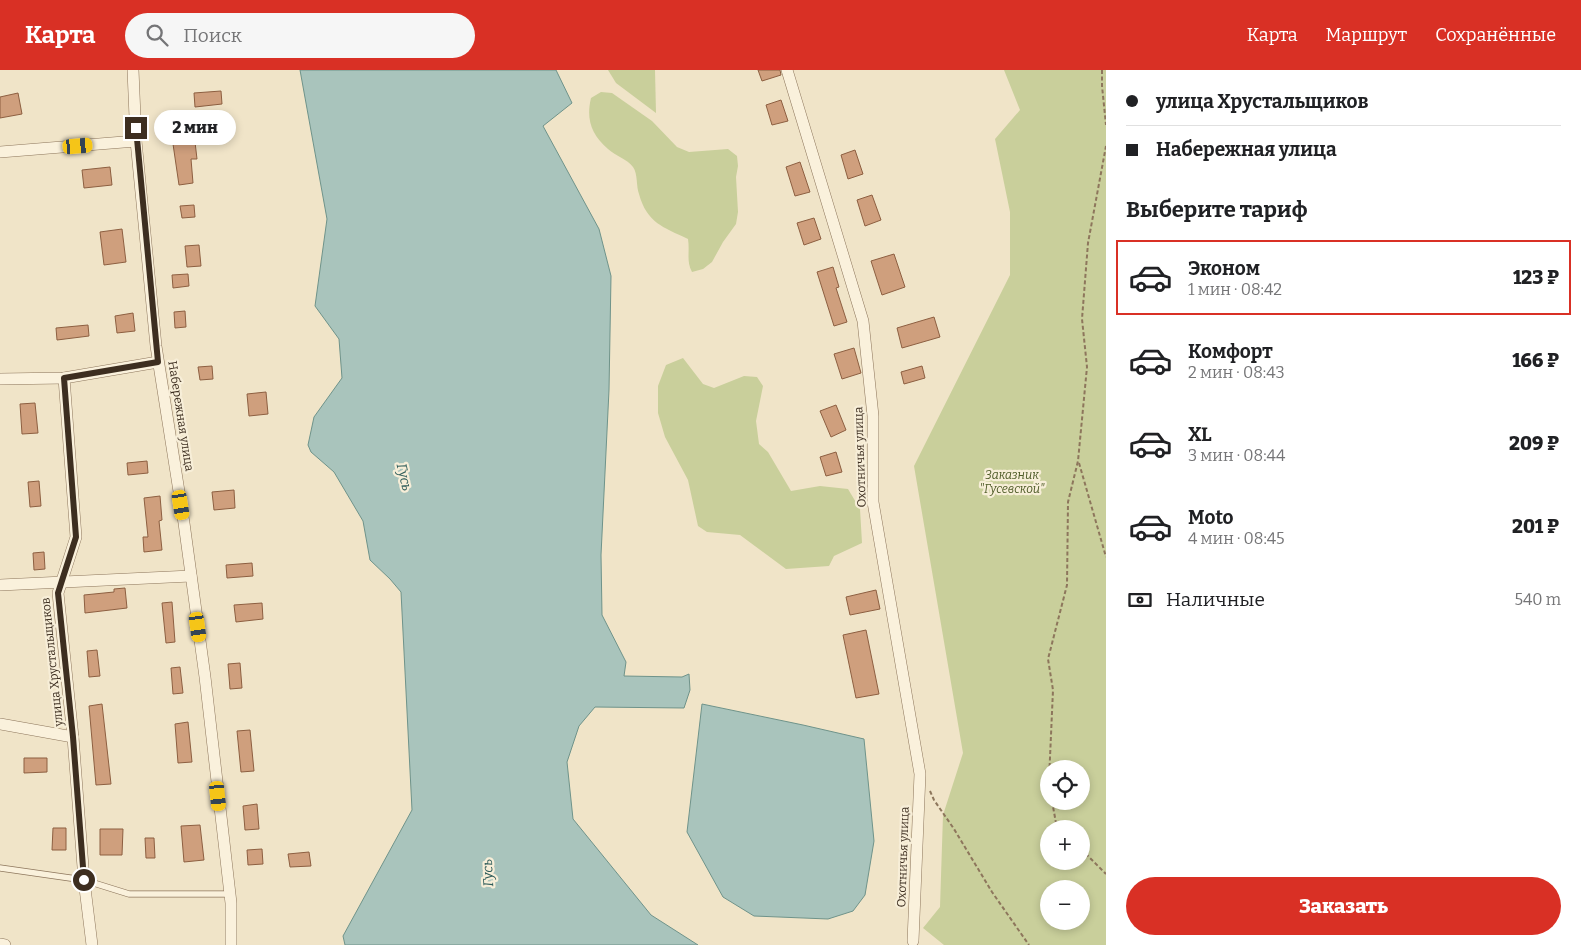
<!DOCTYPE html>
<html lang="ru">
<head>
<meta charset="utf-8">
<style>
  :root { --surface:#fff; --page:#f6f6f6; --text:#202124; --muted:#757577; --line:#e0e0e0; --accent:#d93025 }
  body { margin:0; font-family:Bitter,serif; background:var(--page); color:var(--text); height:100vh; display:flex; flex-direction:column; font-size:19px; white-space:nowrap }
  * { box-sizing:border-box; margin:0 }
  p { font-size:16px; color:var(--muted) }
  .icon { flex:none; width:28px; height:28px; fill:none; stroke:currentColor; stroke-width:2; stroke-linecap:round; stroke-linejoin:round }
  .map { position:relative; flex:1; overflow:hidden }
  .sheet { display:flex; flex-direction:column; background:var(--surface); width:475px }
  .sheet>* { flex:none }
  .top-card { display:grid; align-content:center; height:110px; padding:0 20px; background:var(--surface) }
  .fabs { position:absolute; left:1040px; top:690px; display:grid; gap:10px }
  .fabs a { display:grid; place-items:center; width:50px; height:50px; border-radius:50%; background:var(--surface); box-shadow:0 2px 8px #0003; font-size:25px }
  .end { position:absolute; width:22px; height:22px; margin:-11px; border:6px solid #3d2e20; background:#fff; box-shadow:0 0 0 2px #fff }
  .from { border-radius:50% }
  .bubble { position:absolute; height:35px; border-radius:18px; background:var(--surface); box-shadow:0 2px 8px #0003; font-size:16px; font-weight:800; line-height:35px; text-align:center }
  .car { position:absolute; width:15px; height:30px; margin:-15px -8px; border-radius:6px; box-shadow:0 0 4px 1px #0007; background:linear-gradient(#f5c518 24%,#345 0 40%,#f5c518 0 76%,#345 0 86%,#f5c518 0) }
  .top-card b { display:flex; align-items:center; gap:18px; height:48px; font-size:19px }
  .top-card b+b { border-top:1px solid var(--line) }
  .top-card i { width:12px; height:12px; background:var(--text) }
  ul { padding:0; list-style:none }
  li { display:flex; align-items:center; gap:15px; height:75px; margin:0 10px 8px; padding:0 10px; border:2px solid transparent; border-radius:0px }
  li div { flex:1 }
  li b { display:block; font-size:19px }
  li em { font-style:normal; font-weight:800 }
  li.active { border-color:var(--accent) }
  li>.icon { width:45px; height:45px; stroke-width:1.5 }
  h2 { padding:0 20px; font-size:22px; line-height:60px }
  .pay { display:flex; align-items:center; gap:12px; height:55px; padding:0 20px; font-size:19px }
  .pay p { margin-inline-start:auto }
  .primary-button { display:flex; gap:10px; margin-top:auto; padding:10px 20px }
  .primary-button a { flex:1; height:58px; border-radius:30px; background:var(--accent); color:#fff; font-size:20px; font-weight:800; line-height:58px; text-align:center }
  header { display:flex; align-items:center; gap:30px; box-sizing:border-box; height:70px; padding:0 25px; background:var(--accent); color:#fff }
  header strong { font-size:24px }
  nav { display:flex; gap:28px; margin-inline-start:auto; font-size:18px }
  .search { width:350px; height:45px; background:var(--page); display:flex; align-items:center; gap:12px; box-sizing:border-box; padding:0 18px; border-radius:28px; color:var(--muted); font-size:19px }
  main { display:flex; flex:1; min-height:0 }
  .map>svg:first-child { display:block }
  .green { fill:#c9cf9b; fill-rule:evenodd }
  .water { fill:#a9c4bc; stroke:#6f938a }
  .building { fill:#cf9f7d; stroke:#8d5f41 }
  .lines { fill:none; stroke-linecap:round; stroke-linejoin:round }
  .lane-casing { stroke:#8d765c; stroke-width:7 }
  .street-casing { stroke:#8d765c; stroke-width:12 }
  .path { stroke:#8d765c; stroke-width:2; stroke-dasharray:4 2.5; stroke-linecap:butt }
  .lane { stroke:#faf1dc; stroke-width:5.5 }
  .street { stroke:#faf1dc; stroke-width:11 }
  .route { stroke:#3d2e20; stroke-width:6 }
  .labels { text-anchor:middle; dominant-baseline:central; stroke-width:4.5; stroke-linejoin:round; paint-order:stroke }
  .street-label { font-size:12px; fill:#3d2e20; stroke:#f7eed8 }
  .park-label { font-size:12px; font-style:italic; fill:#4d5a26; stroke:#f7eed8 }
  .water-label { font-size:14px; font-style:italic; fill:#2f5d5a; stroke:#f7eed8 }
</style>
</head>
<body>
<header>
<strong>Карта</strong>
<div class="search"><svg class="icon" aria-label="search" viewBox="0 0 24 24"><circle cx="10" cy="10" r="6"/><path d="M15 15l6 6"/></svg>Поиск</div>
<nav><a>Карта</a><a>Маршрут</a><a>Сохранённые</a></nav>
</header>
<main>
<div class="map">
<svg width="1106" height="875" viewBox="0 0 1106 875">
  <rect width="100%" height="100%" fill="#f0e4c8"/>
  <!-- green -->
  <g class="green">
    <polygon points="608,0 655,0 656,43 616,13"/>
    <path d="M1004,0H1106V875H944L923,858L940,837L943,745L963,683L914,396L1010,205V142L995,69L1020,40ZM1049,699H1081V731H1049ZM1049,759H1081V791H1049ZM1049,819H1081V851H1049Z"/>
    <path d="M601,22L612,23L652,51L677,77L689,82L728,79L737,86L738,96L736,107L738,142L736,154L723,172L712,192L703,199L692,202C686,191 690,182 688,169C663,157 647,153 639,124C636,116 638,104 633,97C627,89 616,86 608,79C591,64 586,49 591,28Z"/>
    <polygon points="683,288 703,314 714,318 744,306 757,307 763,316 756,351 759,374 768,382 791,421 820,416 848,419 860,439 862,473 834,486 829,496 786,499 740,465 707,462 698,456 688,410 665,367 658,343 658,316 666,295"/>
  </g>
  <!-- water -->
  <g class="water">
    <polygon points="300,0 556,0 572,33 543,56 599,159 611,206 609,320 601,485 602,545 626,592 624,606 682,607 689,604 690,620 684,638 595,637 579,656 567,692 573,749 651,845 698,875 345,875 343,866 412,740 401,522 390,509 370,490 363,451 334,402 311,382 308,375 314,347 342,308 339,269 315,236 327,149"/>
    <polygon points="702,634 803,655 864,669 874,771 865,825 853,841 828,849 754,846 723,827 687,762"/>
  </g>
  <!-- building -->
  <g class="building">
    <polygon points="758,0 780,0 781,5 762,11"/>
    <polygon points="221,21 222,34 195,37 194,23"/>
    <polygon points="18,23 22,44 0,48 0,27"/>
    <polygon points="781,30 788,51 772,55 766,35"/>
    <polygon points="195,72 197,89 191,89 193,113 179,115 173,74"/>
    <polygon points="855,80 863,104 848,109 841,85"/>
    <polygon points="800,92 810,122 795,126 786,97"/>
    <polygon points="110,97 112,115 84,118 82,100"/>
    <polygon points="872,125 881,150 865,156 857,130"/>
    <polygon points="194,135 195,147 182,148 180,136"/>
    <polygon points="814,148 821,169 804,175 797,153"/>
    <polygon points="122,159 126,192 104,195 100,162"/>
    <polygon points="199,175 201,196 187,197 185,176"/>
    <polygon points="894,184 905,217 882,225 871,191"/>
    <polygon points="833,197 839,217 836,218 847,252 834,256 817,202"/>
    <polygon points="188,204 189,216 173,218 172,205"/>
    <polygon points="185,241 186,257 175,258 174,242"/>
    <polygon points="133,243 135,261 117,263 115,246"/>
    <polygon points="934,247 940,267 902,278 897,258"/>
    <polygon points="88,255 89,266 57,270 56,258"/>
    <polygon points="854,278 861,303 842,309 834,284"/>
    <polygon points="212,296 213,309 200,310 198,297"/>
    <polygon points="922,296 925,308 904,314 901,302"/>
    <polygon points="266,322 268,344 249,346 247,324"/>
    <polygon points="35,333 38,363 22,364 20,334"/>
    <polygon points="836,335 846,360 831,367 820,341"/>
    <polygon points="836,382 842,402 826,406 820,387"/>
    <polygon points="147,391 148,403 128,405 127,393"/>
    <polygon points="39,411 41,436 30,437 28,412"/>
    <polygon points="234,420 235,438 214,440 212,422"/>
    <polygon points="160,426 162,450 159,451 162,480 144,482 143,467 148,467 144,428"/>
    <polygon points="44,482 45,499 34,500 33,483"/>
    <polygon points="252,493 253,506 227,508 226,495"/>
    <polygon points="125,518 127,538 85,543 84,525 114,522 114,519"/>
    <polygon points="876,520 880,539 850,545 846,527"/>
    <polygon points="172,532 175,572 166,573 162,533"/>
    <polygon points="262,533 263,549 236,552 234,535"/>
    <polygon points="866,560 879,624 856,628 843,565"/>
    <polygon points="97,580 100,606 89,607 87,581"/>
    <polygon points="240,593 242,618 230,619 228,594"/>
    <polygon points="180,597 183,623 173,624 171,598"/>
    <polygon points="102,634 111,714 96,715 89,636"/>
    <polygon points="188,652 192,692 178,693 175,654"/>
    <polygon points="250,660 254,701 241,702 237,661"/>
    <polygon points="24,688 47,688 47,702 24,703"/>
    <polygon points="257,734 259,759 245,760 243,736"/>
    <polygon points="200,755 204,790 184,792 181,756"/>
    <polygon points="53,758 66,758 66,780 52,780"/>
    <polygon points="100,759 123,759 122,785 100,785"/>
    <polygon points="145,768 154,768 155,788 146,788"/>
    <polygon points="262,779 263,794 248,795 247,780"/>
    <polygon points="309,782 311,796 290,797 288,784"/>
  </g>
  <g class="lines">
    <defs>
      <polyline id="lane" points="0,798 84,810 129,824 230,824"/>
      <g id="street">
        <polyline points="133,0 136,71 156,276 184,453 205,607 231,833 231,875"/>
        <polyline points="787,0 863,251 873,346 873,432 920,704 913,871"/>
        <polyline points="0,82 136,71"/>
        <polyline points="64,308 76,467 58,523 73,667 84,810 92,875"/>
        <polyline points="0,309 64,308 158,292"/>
        <polyline points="0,515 191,506"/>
        <polyline points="0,654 73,667"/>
        <polyline points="0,874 5,875"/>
      </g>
    </defs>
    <!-- lane casing -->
    <use href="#lane" class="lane-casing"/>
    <!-- street casing -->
    <use href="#street" class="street-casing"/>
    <!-- path -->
    <g class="path">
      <polyline points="1102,0 1102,16 1106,55"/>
      <polyline points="1079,393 1106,487"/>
      <polyline points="1049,710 1053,620 1048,589 1067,515 1068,432 1078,391 1087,297 1082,249 1088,173 1106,76"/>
      <polyline points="930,721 934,730 954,759 992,822 1029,875"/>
      <polyline points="1052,731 1056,753 1061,759"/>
      <polyline points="1081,779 1106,804"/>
    </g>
    <!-- lane -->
    <use href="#lane" class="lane"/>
    <!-- street -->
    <use href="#street" class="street"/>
  </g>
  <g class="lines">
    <!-- route -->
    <polyline class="route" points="84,810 73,667 58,523 76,467 64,308 158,292 136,58"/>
  </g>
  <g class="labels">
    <!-- street labels -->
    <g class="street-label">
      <text transform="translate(181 346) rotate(81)">Набережная улица</text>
      <text transform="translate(860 387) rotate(-92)">Охотничья улица</text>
      <text transform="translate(52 592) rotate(-96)">улица Хрустальщиков</text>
      <text transform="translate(903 787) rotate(-88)">Охотничья улица</text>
    </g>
    <!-- park labels -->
    <g class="park-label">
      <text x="1012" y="405">Заказник<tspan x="1012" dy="14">"Гусевской"</tspan></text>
    </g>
    <!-- water labels -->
    <g class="water-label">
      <text transform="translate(404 407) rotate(77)">Гусь</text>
      <text transform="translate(488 803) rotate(-93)">Гусь</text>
    </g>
  </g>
</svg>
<div class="fabs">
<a><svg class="icon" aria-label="locate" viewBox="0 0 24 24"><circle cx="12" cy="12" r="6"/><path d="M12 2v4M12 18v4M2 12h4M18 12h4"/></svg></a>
<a>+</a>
<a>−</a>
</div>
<i class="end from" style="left:84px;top:810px"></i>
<i class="end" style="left:136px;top:58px"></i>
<div class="bubble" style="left:154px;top:40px;width:82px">2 мин</div>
<i class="car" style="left:78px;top:76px;rotate:85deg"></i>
<i class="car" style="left:181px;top:435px;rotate:171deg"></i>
<i class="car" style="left:198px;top:557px;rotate:172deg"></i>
<i class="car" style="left:218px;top:726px;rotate:174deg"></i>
</div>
<section class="sheet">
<div class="top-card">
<b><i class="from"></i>улица Хрустальщиков</b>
<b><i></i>Набережная улица</b>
</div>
<h2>Выберите тариф</h2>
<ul>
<li class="active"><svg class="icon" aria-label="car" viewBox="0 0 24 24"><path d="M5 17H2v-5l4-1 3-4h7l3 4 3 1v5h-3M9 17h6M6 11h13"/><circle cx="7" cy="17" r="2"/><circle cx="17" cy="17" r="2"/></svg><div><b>Эконом</b><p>1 мин · 08:42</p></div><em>123 ₽</em></li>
<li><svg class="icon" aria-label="car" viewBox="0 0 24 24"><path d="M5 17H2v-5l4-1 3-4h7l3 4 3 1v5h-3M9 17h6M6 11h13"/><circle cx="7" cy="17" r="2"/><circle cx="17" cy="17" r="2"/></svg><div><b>Комфорт</b><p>2 мин · 08:43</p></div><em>166 ₽</em></li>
<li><svg class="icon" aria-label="car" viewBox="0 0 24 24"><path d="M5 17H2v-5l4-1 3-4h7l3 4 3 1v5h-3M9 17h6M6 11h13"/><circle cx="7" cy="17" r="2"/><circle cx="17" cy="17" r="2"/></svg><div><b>XL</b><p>3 мин · 08:44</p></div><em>209 ₽</em></li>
<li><svg class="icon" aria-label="car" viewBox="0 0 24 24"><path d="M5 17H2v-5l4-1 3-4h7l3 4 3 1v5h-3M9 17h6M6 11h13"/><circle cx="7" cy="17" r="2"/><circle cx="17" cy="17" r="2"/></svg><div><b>Moto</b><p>4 мин · 08:45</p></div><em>201 ₽</em></li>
</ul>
<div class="pay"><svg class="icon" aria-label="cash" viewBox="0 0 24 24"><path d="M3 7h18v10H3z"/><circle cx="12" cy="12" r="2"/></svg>Наличные<p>540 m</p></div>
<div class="primary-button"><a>Заказать</a></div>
</section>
</main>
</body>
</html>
